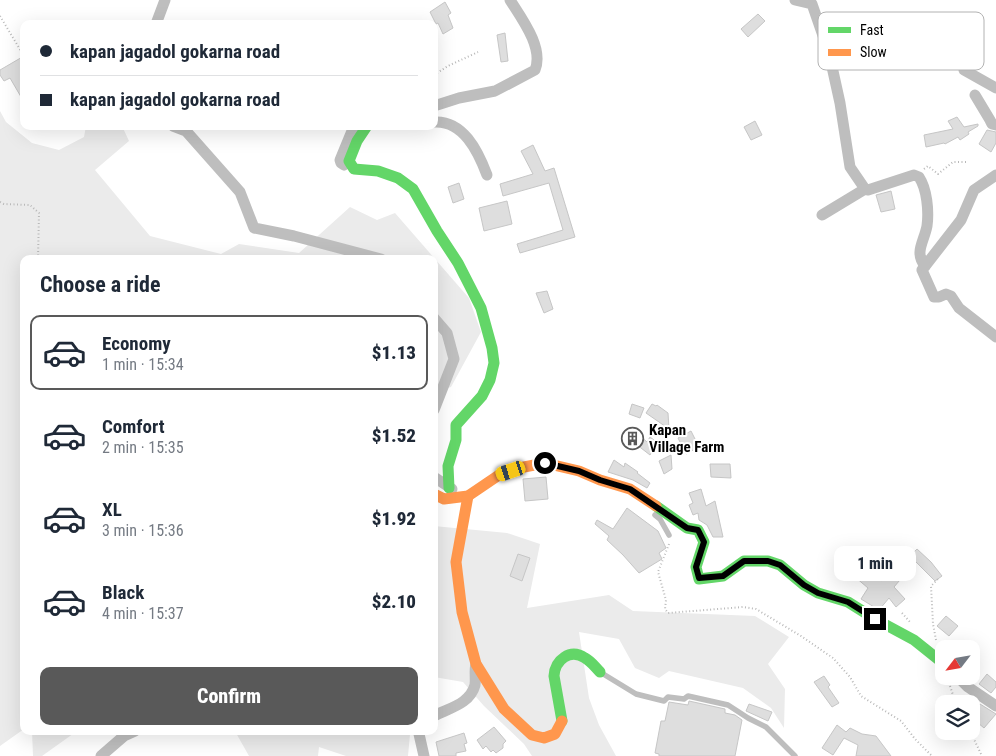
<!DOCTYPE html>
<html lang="en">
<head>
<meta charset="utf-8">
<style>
  :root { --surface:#fff; --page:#f2f2f3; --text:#1f2937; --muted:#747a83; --line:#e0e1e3; --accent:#595959 }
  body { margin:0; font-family:"Roboto Condensed",sans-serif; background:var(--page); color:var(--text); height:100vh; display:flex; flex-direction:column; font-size:19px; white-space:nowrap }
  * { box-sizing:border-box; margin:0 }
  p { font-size:16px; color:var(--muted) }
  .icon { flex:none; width:28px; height:28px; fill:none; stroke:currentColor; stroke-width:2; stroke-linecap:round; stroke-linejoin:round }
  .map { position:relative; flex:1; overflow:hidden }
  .sheet { position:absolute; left:20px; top:255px; width:418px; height:480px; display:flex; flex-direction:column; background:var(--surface); border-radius:10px; box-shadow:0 5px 20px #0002 }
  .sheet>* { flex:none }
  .top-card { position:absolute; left:20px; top:20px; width:418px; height:110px; border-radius:10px; box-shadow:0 5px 20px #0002; display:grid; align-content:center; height:110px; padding:0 20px; background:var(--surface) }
  .needle { width:32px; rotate:239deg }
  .tools { position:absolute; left:935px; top:640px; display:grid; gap:10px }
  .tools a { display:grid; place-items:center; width:45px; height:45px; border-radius:10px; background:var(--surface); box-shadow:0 5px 20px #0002; font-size:25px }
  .end { position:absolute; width:22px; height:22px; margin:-11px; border:6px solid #000; background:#fff; box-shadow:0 0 0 2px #fff }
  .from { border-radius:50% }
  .bubble { position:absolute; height:35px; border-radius:10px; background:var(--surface); box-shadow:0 5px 20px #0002; font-size:16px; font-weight:800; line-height:35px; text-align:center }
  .car { position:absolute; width:15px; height:30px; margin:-15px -8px; border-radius:6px; box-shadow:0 0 4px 1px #0007; background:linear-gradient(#f5c518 24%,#345 0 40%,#f5c518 0 76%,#345 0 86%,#f5c518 0) }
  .top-card b { display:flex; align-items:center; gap:18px; height:48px; font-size:19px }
  .top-card b+b { border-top:1px solid var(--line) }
  .top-card i { width:12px; height:12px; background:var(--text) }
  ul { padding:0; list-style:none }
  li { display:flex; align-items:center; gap:15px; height:75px; margin:0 10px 8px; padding:0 10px; border:2px solid transparent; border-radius:10px }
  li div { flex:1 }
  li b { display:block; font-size:19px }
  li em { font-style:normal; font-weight:800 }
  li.on { border-color:var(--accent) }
  li>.icon { width:45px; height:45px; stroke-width:1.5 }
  h2 { padding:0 20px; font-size:22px; line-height:60px }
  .cta { display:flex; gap:10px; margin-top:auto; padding:10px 20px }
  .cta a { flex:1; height:58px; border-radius:10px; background:var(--accent); color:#fff; font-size:20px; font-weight:800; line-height:58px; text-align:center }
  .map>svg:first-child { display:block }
  .green { fill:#ebebeb }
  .building { fill:#dedede; stroke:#c6c6c6 }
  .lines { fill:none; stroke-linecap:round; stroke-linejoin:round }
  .path { stroke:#b9b9b9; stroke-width:2; stroke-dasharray:1 2.5; stroke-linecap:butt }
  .lane { stroke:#bebebe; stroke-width:5.5 }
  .street { stroke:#bebebe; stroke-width:11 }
  .fast { stroke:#63d668; stroke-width:11 }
  .slow { stroke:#ff974d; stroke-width:11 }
  .route { stroke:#000; stroke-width:6 }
  .labels { text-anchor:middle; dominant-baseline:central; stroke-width:4; stroke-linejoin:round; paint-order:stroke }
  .poi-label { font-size:15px; font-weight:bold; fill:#000; stroke:#fff; text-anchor:start }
  .key { fill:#fff; stroke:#b2b2b2; stroke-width:1 }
  .key-label { font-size:14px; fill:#000 }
</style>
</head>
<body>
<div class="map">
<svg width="996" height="756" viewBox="0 0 996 756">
  <rect width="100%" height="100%" fill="#fff"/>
  <!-- green -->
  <g class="green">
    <polygon points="0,111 6,122 32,143 59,150 84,137 86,126 122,126 129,141 95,170 150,236 221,254 239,244 299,253 350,207 377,220 395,213 469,298 481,332 451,387 434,392 434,259 24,259 24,729 0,746"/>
    <polygon points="434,526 507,533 540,544 527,608 609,595 633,611 755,616 789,637 768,664 785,689 784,728 771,708 743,688 669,671 659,678 635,668 619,639 579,632 589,698 599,725 616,756 532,756 524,744 484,706 463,682 434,677"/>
    <polygon points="32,731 77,731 42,756 33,756"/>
    <polygon points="233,731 406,731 410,734 408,756 346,756 319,747 318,756 249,756 236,733"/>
  </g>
  <!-- building -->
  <g class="building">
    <polygon points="445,2 451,13 448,15 453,28 443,34 438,23 436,24 430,12"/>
    <polygon points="758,14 765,21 748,37 741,29"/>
    <polygon points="505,33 508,61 501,62 497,35"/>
    <polygon points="24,56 24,102 10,78 4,81 0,75 0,70"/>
    <polygon points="957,117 964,127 978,124 978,126 968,132 969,134 960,140 958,137 945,144 944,143 926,147 924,135 953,129 948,121"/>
    <polygon points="755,121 762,135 751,140 744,127"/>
    <polygon points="987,130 996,132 996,143 991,152 979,144"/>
    <polygon points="533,145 545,171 554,168 575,237 520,253 517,244 563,230 549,183 503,196 500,184 533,174 521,151"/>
    <polygon points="459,183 464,199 453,203 448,187"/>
    <polygon points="891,191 895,209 881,212 876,195"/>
    <polygon points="507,201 512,224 484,231 479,208"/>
    <polygon points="547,291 553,309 544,313 536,293"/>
    <polygon points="632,404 644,408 640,418 629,414"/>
    <polygon points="652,404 656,406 657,405 668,413 669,429 646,413"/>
    <polygon points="630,427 647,442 650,437 658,443 650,455 623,434"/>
    <polygon points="691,431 699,447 686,454 678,438"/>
    <polygon points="671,455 672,469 664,474 659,461"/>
    <polygon points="614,460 624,467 625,463 638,472 637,473 650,483 647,488 633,480 608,472"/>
    <polygon points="710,464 730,464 731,478 711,477"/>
    <polygon points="546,477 548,499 525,501 523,479"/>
    <polygon points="701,489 706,506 715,501 723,537 713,537 707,525 699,520 698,513 693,515 689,505 693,503 689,493"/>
    <polygon points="627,508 658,531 666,548 659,553 662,559 639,573 623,555 607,540 609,536 595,524 597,520 613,529"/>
    <polygon points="917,549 931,562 942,576 935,581 910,556"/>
    <polygon points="518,554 530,558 522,581 510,576"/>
    <polygon points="847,559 853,565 856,561 882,581 894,566 905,574 894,587 905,599 896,607 889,598 879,610 861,599 868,588 841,565"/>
    <polygon points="946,616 958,626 949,636 937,626"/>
    <polygon points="987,674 996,682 996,687 991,693 979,684"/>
    <polygon points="824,676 830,685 828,687 839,703 832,707 814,682"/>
    <polygon points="689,701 725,709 725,713 735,715 742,720 735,756 659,756 659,754 655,753 661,721 665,721 669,702 688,705"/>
    <polygon points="749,704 772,712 768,721 746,711"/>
    <polygon points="980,704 996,714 984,728 971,717 971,714"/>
    <polygon points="837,725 846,732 850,728 862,734 876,736 891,756 856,756 858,745 844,738 833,755 822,748"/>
    <polygon points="494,727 506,741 503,744 503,748 496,753 493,750 491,752 486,746 483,749 477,740"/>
    <polygon points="464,733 467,743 464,744 466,751 456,753 456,756 439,756 436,742"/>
  </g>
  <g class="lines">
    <!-- path -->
    <g class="path">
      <polyline points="0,16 24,56"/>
      <polyline points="434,75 448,66 478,52"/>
      <polyline points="924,169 928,166 938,174 953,162 968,162"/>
      <polyline points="0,202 4,204 30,205 39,213 38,259"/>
      <polyline points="669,544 658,572 666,600 665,609 668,613 743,607 756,609 801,636 833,658 850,677 861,696 901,721 915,739 932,756"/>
      <polyline points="902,613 910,622"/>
      <polyline points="936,640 933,624 931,586 938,579"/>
      <polyline points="950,686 956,704"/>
      <polyline points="970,731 982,756"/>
    </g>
    <!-- lane -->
    <g class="lane">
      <polyline points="655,515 660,519 669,535"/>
      <polyline points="600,672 636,694 664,701 668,697 684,699 688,696 728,705 748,718 766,727 795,756"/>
    </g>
    <!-- street -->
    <g class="street">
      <polyline points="795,0 812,4 829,53 840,103 850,167 865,189"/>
      <polyline points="156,24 165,0"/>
      <polyline points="964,70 996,88"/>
      <polyline points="975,95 990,120 992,124 996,125"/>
      <path d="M434,106L459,98L495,91L535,70C544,48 522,19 510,0"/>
      <path d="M434,122C463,120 478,151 487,175"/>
      <polyline points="173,126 186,131 240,192 254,228 294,236 381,259"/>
      <polyline points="349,161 344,165 341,163 340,160 354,126"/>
      <polyline points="996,175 974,190 961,220 922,270 934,297 939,297 946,294 951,296 959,308 996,337"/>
      <path d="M822,215L865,189L868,190L914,175L919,177C927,189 929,211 927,226C924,242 914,252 925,266"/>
      <polyline points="434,318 447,333 454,359 434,410"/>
      <polyline points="434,477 452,489"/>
      <polyline points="957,676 968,687 996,706"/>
      <path d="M434,716C449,708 470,704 475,685C476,678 474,671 476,664"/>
      <polyline points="421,731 419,734 424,756"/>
      <polyline points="101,756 124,736 135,731"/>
    </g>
    <!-- fast -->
    <g class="fast">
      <polyline points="367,126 357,141 349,161 354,169 378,171 398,178 413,189 437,231 458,263 481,308 492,348 494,363 490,380 482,396 456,425 456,440 448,466 449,488"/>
      <polyline points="656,506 687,528 698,530 704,542 696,567 699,579 723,576 744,561 768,561 780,565 804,585 818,593 848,602 875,619 914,640 944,664"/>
      <path d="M562,721L554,676C555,660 570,648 585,658C591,661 595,667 600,672"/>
    </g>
    <!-- slow -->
    <g class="slow">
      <polyline points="434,494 444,499 468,496 499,475 524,467 545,463 579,471 600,480 630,489 656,506"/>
      <polyline points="468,496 456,562 462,612 476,664 504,709 532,735 544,738 555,734 562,721"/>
    </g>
  </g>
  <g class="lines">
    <!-- route -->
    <polyline class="route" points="545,463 579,471 600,480 630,489 687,528 698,530 704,542 696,567 699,578 723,576 744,561 768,561 780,565 804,585 818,593 848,602 875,619"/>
  </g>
  <!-- icons -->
  <defs>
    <symbol id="building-ring" viewBox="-11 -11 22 22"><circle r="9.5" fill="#fff" stroke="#595959" stroke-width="1.5"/><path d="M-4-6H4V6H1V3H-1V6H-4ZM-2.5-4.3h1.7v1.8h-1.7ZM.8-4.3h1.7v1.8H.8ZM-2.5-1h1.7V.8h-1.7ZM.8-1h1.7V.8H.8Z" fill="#595959"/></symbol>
  </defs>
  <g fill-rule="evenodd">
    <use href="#building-ring" x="620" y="426" width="25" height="25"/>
  </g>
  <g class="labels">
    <!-- poi labels -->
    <g class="poi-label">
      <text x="649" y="430">Kapan<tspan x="649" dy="17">Village Farm</tspan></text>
    </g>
  </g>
  <!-- legend -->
  <rect x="818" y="12" width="166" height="58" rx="8" class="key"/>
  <rect x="828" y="27" width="23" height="6" fill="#63d668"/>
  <rect x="828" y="49" width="23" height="7" fill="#ff974d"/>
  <g class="key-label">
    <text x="860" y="35">Fast</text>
    <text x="860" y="57">Slow</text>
  </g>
</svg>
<div class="tools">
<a><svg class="needle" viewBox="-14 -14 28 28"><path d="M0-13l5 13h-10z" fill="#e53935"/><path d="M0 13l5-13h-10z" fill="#747a83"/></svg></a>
<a><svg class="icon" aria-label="layers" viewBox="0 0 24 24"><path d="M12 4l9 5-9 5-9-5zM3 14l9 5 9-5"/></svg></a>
</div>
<i class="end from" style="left:545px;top:463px"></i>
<i class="end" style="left:875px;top:619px"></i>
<div class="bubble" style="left:834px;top:546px;width:82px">1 min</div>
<i class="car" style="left:511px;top:471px;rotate:252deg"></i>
<div class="top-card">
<b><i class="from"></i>kapan jagadol gokarna road</b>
<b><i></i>kapan jagadol gokarna road</b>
</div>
<section class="sheet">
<h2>Choose a ride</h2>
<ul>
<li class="on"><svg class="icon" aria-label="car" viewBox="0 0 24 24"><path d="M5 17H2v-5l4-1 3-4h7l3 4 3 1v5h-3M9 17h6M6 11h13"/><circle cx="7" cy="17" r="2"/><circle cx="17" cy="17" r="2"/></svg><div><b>Economy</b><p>1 min · 15:34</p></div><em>$1.13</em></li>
<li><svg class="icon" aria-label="car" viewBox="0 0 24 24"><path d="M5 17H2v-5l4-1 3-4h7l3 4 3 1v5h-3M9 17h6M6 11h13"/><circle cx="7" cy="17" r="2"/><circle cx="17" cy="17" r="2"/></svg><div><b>Comfort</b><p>2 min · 15:35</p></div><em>$1.52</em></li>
<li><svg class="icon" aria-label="car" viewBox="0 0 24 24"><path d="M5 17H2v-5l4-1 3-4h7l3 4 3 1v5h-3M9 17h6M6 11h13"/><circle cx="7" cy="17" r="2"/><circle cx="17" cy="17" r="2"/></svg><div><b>XL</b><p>3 min · 15:36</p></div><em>$1.92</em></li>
<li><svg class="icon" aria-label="car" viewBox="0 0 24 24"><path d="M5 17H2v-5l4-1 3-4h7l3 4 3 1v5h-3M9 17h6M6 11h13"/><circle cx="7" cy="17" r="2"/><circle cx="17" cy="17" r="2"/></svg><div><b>Black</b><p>4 min · 15:37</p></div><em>$2.10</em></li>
</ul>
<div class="cta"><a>Confirm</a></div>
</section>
</div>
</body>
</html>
